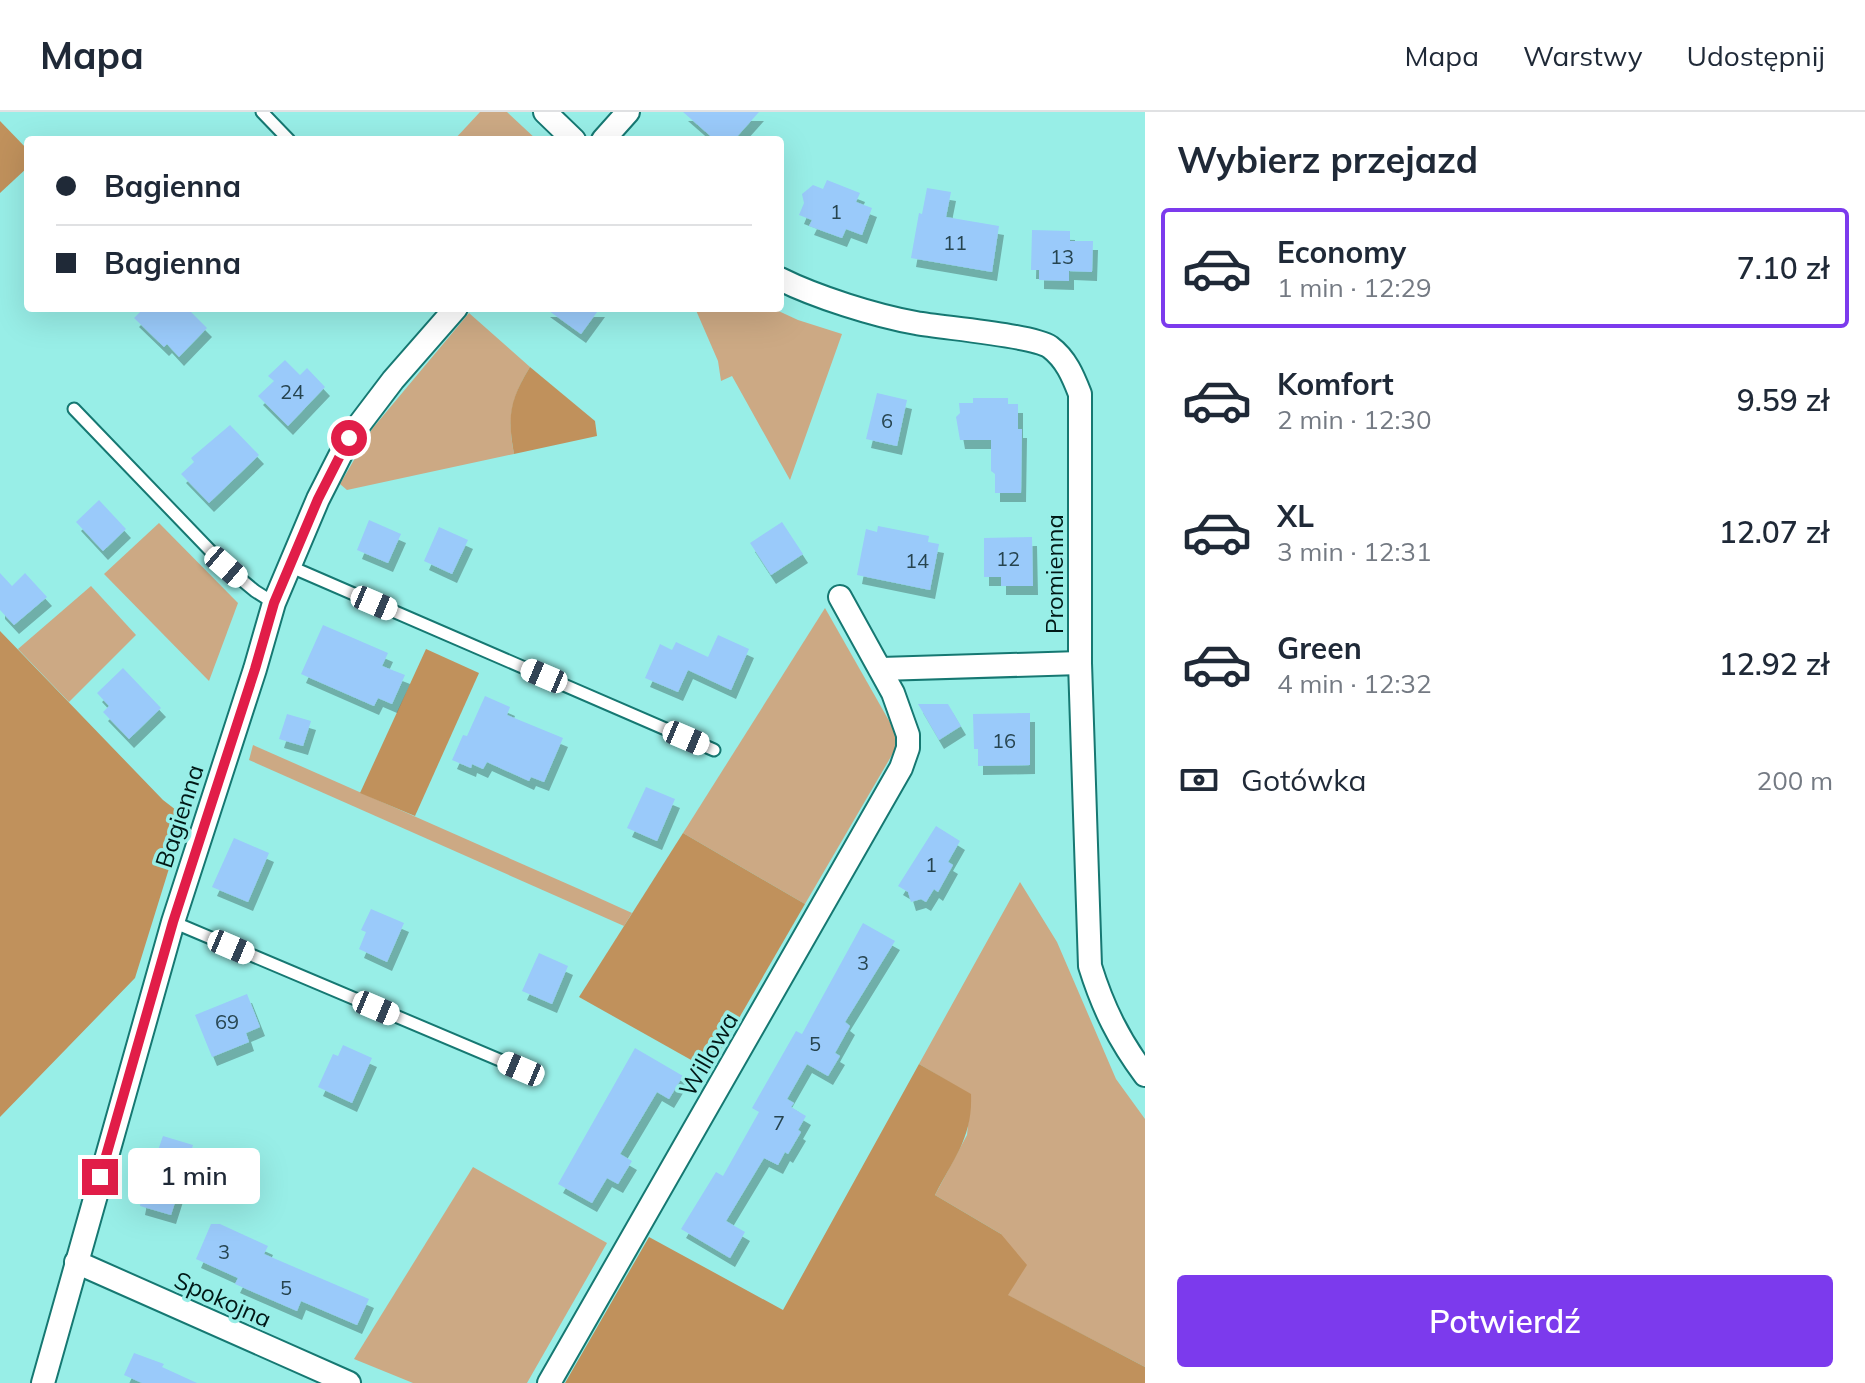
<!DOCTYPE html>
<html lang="pl">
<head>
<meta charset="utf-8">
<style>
  :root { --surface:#fff; --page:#f2f2f3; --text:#1f2937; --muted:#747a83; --line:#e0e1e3; --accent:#7c3aed }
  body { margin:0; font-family:Mulish,sans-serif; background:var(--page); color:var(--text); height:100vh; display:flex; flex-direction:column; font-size:30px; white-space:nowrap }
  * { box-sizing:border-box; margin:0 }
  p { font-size:26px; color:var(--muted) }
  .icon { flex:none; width:44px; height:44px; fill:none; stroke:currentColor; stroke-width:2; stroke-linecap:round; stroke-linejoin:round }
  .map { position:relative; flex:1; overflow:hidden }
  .drawer { display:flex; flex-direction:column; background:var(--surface); width:720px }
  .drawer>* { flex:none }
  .top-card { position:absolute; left:24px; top:24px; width:760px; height:176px; border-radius:8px; box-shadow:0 8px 32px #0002; display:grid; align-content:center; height:176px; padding:0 32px; background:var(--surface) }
  .end { position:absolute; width:36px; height:36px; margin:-18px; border:10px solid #e11d48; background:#fff; box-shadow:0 0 0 4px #fff }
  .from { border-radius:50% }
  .bubble { position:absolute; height:56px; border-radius:8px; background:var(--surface); box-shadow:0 8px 32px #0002; font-size:26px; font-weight:600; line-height:56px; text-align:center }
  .car { position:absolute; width:24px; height:48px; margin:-24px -12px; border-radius:10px; box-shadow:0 0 6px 2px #0007; background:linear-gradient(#fff 24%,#345 0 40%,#fff 0 76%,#345 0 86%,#fff 0) }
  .top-card b { display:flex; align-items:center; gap:28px; height:76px; font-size:30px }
  .top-card b+b { border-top:2px solid var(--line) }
  .top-card i { width:20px; height:20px; background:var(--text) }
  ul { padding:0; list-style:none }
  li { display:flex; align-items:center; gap:24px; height:120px; margin:0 16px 12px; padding:0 16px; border:4px solid transparent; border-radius:8px }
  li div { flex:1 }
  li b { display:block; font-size:30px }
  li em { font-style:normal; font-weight:600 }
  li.on { border-color:var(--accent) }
  li>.icon { width:72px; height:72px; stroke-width:1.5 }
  h2 { padding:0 32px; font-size:36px; line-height:96px }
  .pay { display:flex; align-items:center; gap:20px; height:88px; padding:0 32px; font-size:30px }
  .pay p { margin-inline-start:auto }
  .action { display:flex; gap:16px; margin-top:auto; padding:16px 32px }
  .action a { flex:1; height:92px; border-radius:8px; background:var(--accent); color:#fff; font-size:32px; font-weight:600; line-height:92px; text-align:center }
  header { display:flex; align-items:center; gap:48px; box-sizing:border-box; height:112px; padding:0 40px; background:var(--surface); border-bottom:2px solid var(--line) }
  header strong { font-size:38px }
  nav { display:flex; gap:44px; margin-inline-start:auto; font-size:28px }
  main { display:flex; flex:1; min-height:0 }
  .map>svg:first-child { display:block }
  .green { fill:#cca984 }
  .forest { fill:#c0915c }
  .building { fill:#9acafa; filter:url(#shadow) }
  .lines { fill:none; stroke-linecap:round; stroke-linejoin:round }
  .service-casing { stroke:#167872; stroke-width:15 }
  .minor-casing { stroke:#167872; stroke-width:26 }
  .service { stroke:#fff; stroke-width:11 }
  .minor { stroke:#fff; stroke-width:22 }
  .route { stroke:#e11d48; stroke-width:10 }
  .labels { text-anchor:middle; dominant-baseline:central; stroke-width:7; stroke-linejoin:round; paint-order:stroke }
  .number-label { font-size:20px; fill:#26444f }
  .street-label { font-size:24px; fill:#001816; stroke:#98eee7 }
</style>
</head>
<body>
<header>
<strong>Mapa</strong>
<nav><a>Mapa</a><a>Warstwy</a><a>Udostępnij</a></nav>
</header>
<main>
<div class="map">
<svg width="1145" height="1271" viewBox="0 0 1145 1271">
  <defs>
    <filter id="shadow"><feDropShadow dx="5" dy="9" stdDeviation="0" flood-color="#0004"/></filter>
  </defs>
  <rect width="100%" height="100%" fill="#98eee7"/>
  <!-- green -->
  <g class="green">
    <polygon points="480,0 507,0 537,28 454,28"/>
    <polygon points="695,196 772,196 798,208 842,222 790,368 732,264 721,269 718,249"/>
    <path d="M469,201L530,255C511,286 507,306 514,342L347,378L340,372L372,317Z"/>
    <polygon points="159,411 238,491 209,569 104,462"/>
    <polygon points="91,474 136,523 69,590 18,537"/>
    <polygon points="825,496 896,621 896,636 805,792 683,721"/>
    <polygon points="253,633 579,777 632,801 624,814 249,648"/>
    <polygon points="1020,770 1057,830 1116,967 1145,1007 1145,1255 1007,1183 1001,1122 935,1083 967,1023 971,983 919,952"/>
    <polygon points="473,1055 607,1131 527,1271 413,1271 354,1247"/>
  </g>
  <!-- forest -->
  <g class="forest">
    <polygon points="0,9 28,38 28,55 0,81"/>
    <path d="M530,255L595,309L597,324L514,342C507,303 510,288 530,255Z"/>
    <polygon points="0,519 163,688 185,705 135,866 0,1005"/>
    <polygon points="426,537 479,561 415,704 360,681"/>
    <polygon points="683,721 805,792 709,958 579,885"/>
    <path d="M919,952L971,982C973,1025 953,1047 935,1083L1001,1122L1027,1153L1008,1183L1145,1255V1271H565L649,1125L783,1198Z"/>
  </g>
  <!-- building -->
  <g class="building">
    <polygon points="683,0 759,0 734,28 715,28"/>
    <polygon points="827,68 860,81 856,90 872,96 862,123 846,117 842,126 809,114 812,108 799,103 804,91 802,82 813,73 823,77"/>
    <polygon points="927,76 951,80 946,105 999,114 992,160 911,146 919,101 922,102"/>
    <polygon points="1032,118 1070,119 1070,129 1093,129 1092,160 1069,159 1069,169 1039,168 1039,158 1031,158"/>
    <polygon points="144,196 187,196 207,216 179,245 167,232 164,235 134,206"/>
    <polygon points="545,196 600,196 581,222"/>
    <polygon points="285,248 300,263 307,256 325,275 288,314 258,284 274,269 268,264"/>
    <polygon points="877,281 907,288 897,334 866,327"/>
    <polygon points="973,286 1008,286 1008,292 1018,292 1018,317 1022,317 1021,381 995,381 995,362 991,359 991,328 960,328 956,305 960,301 959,291 973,291"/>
    <polygon points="230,313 259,343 209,391 181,362 194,350 191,346"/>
    <polygon points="99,388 126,417 103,439 76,410"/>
    <polygon points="369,408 401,422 388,451 357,438"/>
    <polygon points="782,410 803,442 771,463 750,431"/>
    <polygon points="878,414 929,424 928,430 939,432 930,478 857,463 866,417 877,420"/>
    <polygon points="439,415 468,428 452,462 424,449"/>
    <polygon points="1032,425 1033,474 1001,474 1001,465 984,465 984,426"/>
    <polygon points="0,461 12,474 25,461 47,485 14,513 0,498"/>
    <polygon points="323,513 388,541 382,554 405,563 392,592 378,586 374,594 301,562"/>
    <polygon points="718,523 749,537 731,578 688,558 678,580 645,566 660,532 672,538 676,530 708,545"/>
    <polygon points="123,556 161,596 129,627 103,600 109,594 97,581"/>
    <polygon points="485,584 510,595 507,603 563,626 544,670 531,665 529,669 487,650 483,657 472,652 471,656 452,648 463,623 467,624"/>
    <polygon points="918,592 948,592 961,614 939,628"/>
    <polygon points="1030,601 1030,653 978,654 978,637 974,637 973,602"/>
    <polygon points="287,602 311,609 303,634 279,627"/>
    <polygon points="646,675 675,687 657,729 627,716"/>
    <polygon points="936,714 960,729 948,750 953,753 938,780 934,777 926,790 921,787 911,790 908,780 898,774"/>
    <polygon points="234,726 269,741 248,790 212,775"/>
    <polygon points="371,797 404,811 387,850 359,837 366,820 361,818"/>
    <polygon points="863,811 895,829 845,910 850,914 835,941 840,944 828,964 807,952 787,987 794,991 791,995 806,1004 798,1018 801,1020 788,1042 785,1040 778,1053 764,1046 726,1109 745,1120 730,1146 681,1117 716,1060 723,1064 759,1000 752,996 796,919 802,922"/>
    <polygon points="539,841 568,854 552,892 522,879"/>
    <polygon points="247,882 260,915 246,921 249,930 212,945 195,903"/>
    <polygon points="343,933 372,946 352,991 318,975 333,942 338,944"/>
    <polygon points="635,936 683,964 669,987 657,980 620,1042 632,1049 618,1072 607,1066 592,1091 558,1072"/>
    <polygon points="163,1024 193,1033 188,1049 192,1050 183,1083 178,1081 171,1103 140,1094 142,1084 138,1082 145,1060 150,1061"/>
    <polygon points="211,1112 220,1112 268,1134 264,1142 369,1187 357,1213 301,1189 297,1199 235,1172 238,1166 196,1147"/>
    <polygon points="134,1241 164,1252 162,1255 197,1271 142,1271 124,1263"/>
  </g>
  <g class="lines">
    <defs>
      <g id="service">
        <polyline points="262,0 289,28"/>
        <polyline points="74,297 226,455 255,479 274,491"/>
        <polyline points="289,454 714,638"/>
        <polyline points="173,810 521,957"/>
      </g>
      <g id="minor">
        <polyline points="545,0 574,28"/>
        <polyline points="603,28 628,0"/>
        <path d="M780,167C816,185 876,204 916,211C943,216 1032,223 1050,235C1066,247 1073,264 1080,282V551L1090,854C1103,896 1119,928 1145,963"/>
        <polyline points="881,557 1080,551"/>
        <polyline points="76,1150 349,1271"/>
        <polyline points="43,1271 173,810 255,557 274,491 318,387 349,326 393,268 456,196"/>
        <polyline points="549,1271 901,656 908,636 908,623 893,581 840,485"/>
      </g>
    </defs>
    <!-- service casing -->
    <use href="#service" class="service-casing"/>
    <!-- minor casing -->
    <use href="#minor" class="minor-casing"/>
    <!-- service -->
    <use href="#service" class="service"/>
    <!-- minor -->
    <use href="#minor" class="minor"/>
  </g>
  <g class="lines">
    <!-- route -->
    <polyline class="route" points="100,1065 173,810 255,557 274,491 318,387 349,326"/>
  </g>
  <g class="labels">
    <!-- number labels -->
    <g class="number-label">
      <text x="836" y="99">1</text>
      <text x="955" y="130">11</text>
      <text x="1062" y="144">13</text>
      <text x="292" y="279">24</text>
      <text x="887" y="308">6</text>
      <text x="1008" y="446">12</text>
      <text x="917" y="448">14</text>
      <text x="1004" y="628">16</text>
      <text x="931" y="752">1</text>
      <text x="863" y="850">3</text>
      <text x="227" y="909">69</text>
      <text x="815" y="931">5</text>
      <text x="779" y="1010">7</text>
      <text x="224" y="1139">3</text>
      <text x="286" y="1175">5</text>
    </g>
    <!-- street labels -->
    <g class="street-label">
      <text transform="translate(1054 462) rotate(-90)">Promienna</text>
      <text transform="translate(179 704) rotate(-72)">Bagienna</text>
      <text transform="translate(708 942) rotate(-60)">Willowa</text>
      <text transform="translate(223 1187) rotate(24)">Spokojna</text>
    </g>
  </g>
</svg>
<i class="end from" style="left:349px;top:326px"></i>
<i class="end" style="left:100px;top:1065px"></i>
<div class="bubble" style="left:128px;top:1036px;width:132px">1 min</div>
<i class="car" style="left:226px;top:455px;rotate:131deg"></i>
<i class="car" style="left:374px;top:491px;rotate:113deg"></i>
<i class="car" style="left:544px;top:564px;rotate:293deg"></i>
<i class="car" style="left:686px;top:626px;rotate:113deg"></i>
<i class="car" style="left:231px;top:835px;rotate:113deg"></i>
<i class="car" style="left:376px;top:896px;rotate:113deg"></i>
<i class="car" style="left:521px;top:957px;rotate:293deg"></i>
<div class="top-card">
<b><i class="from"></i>Bagienna</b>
<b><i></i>Bagienna</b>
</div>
</div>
<section class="drawer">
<h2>Wybierz przejazd</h2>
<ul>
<li class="on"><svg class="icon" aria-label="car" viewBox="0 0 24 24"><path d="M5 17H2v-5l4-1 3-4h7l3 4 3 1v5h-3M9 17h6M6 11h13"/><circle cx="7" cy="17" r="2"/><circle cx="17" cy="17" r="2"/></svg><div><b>Economy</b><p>1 min · 12:29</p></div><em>7.10 zł</em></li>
<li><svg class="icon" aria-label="car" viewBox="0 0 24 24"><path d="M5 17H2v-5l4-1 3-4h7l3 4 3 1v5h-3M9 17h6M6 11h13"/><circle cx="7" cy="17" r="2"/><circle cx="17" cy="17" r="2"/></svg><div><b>Komfort</b><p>2 min · 12:30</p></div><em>9.59 zł</em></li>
<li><svg class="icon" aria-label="car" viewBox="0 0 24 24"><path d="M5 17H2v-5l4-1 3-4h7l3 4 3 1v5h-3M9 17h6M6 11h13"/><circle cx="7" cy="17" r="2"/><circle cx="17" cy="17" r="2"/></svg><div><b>XL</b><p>3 min · 12:31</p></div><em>12.07 zł</em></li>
<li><svg class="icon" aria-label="car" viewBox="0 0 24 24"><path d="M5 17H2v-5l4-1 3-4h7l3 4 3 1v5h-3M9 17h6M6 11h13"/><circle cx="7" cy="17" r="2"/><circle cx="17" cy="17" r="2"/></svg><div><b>Green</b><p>4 min · 12:32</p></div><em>12.92 zł</em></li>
</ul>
<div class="pay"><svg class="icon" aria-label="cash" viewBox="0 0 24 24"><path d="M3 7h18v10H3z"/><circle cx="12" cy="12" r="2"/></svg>Gotówka<p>200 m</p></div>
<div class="action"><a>Potwierdź</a></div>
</section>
</main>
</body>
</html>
